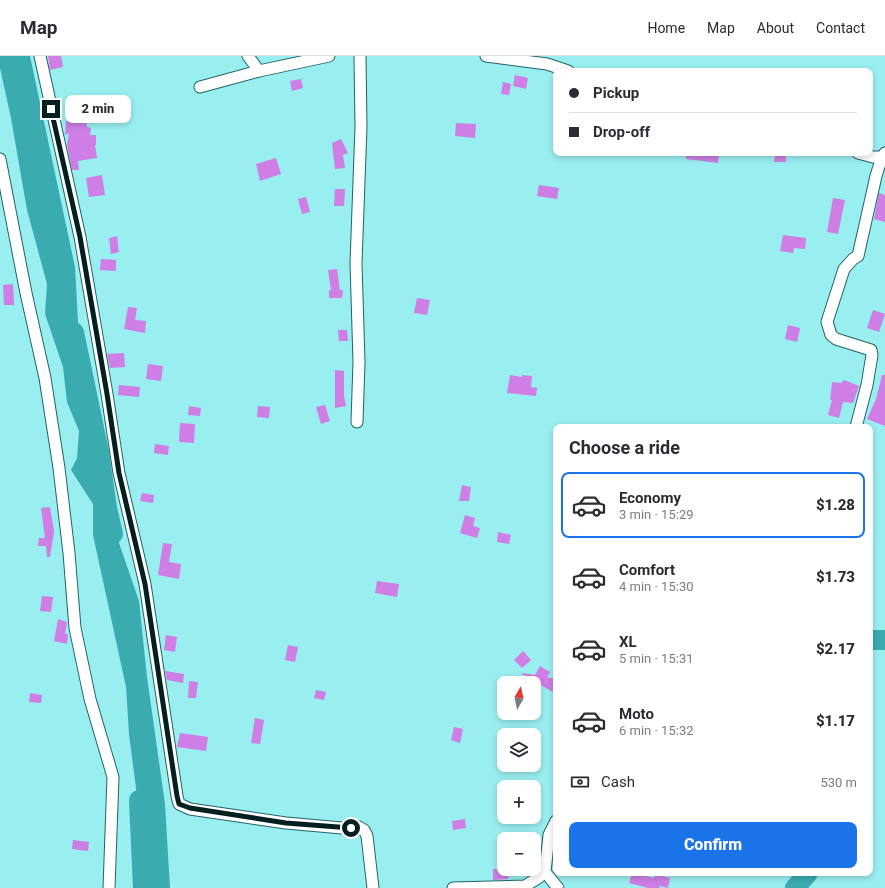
<!DOCTYPE html>
<html lang="en">
<head>
<meta charset="utf-8">
<style>
  :root { --surface:#fff; --page:#f2f2f3; --text:#2b2b33; --muted:#7c7c81; --line:#e1e1e2; --accent:#1a73e8 }
  body { margin:0; font-family:Roboto,sans-serif; background:var(--page); color:var(--text); height:100vh; display:flex; flex-direction:column; font-size:15px; white-space:nowrap }
  * { box-sizing:border-box; margin:0 }
  p { font-size:13px; color:var(--muted) }
  .icon { flex:none; width:22px; height:22px; fill:none; stroke:currentColor; stroke-width:2; stroke-linecap:round; stroke-linejoin:round }
  .map { position:relative; flex:1; overflow:hidden }
  .panel { position:absolute; left:553px; top:368px; width:320px; height:452px; display:flex; flex-direction:column; background:var(--surface); border-radius:8px; box-shadow:0 2px 6px #0003 }
  .panel>* { flex:none }
  .guide { position:absolute; left:553px; top:12px; width:320px; height:88px; border-radius:8px; box-shadow:0 2px 6px #0003; display:grid; align-content:center; height:88px; padding:0 16px; background:var(--surface) }
  .needle { width:26px; rotate:9deg }
  .buttons { position:absolute; left:497px; top:620px; display:grid; gap:8px }
  .buttons a { display:grid; place-items:center; width:44px; height:44px; border-radius:8px; background:var(--surface); box-shadow:0 2px 6px #0003; font-size:20px }
  .end { position:absolute; width:18px; height:18px; margin:-9px; border:5px solid #041f20; background:#fff; box-shadow:0 0 0 2px #fff }
  .from { border-radius:50% }
  .bubble { position:absolute; height:28px; border-radius:8px; background:var(--surface); box-shadow:0 2px 6px #0003; font-size:13px; font-weight:800; line-height:28px; text-align:center }
  .guide b { display:flex; align-items:center; gap:14px; height:38px; font-size:15px }
  .guide b+b { border-top:1px solid var(--line) }
  .guide i { width:10px; height:10px; background:var(--text) }
  ul { padding:0; list-style:none }
  li { display:flex; align-items:center; gap:12px; height:66px; margin:0 8px 6px; padding:0 8px; border:2px solid transparent; border-radius:8px }
  li div { flex:1 }
  li b { display:block; font-size:15px }
  li em { font-style:normal; font-weight:800 }
  li.active { border-color:var(--accent) }
  li>.icon { width:36px; height:36px; stroke-width:1.5 }
  h2 { padding:0 16px; font-size:18px; line-height:48px }
  .pay { display:flex; align-items:center; gap:10px; height:44px; padding:0 16px; font-size:15px }
  .pay p { margin-inline-start:auto }
  .action { display:flex; gap:8px; margin-top:auto; padding:8px 16px }
  .action a { flex:1; height:46px; border-radius:8px; background:var(--accent); color:#fff; font-size:16px; font-weight:800; line-height:46px; text-align:center }
  header { display:flex; align-items:center; gap:24px; box-sizing:border-box; height:56px; padding:0 20px; background:var(--surface); border-bottom:1px solid var(--line) }
  header strong { font-size:19px }
  nav { display:flex; gap:22px; margin-inline-start:auto; font-size:14px }
  .map>svg:first-child { display:block }
  .water { fill:#3aacb0 }
  .lines { fill:none; stroke-linecap:round; stroke-linejoin:round }
  .river { stroke:#3aacb0; stroke-width:20 }
  .building { fill:#ce7ee5 }
  .minor-casing { stroke:#216466; stroke-width:13 }
  .minor { stroke:#fff; stroke-width:11 }
  .route { stroke:#041f20; stroke-width:5 }
</style>
</head>
<body>
<header>
<strong>Map</strong>
<nav><a>Home</a><a>Map</a><a>About</a><a>Contact</a></nav>
</header>
<div class="map">
<svg width="885" height="832" viewBox="0 0 885 832">
  <rect width="100%" height="100%" fill="#99eef0"/>
  <!-- water -->
  <polygon class="water" points="0,0 30,0 75,211 80,303 99,396 107,452 139,545 147,621 165,748 170,832 144,832 141,771 129,678 126,631 93,479 93,448 71,414 77,402 79,375 67,346 63,311 45,258 47,228 27,154 11,62 0,12"/>
  <g class="lines">
    <!-- river -->
    <g class="river">
      <polyline points="74,276 99,396 107,452 113,478"/>
      <polyline points="870,584 885,584"/>
      <polyline points="139,744 143,832"/>
      <polyline points="795,832 808,817"/>
    </g>
  </g>
  <!-- building -->
  <g class="building">
    <polygon points="48,0 61,0 63,11 50,14"/>
    <polygon points="515,19 528,22 526,33 513,30"/>
    <polygon points="301,23 303,32 292,35 290,25"/>
    <polygon points="503,26 511,28 509,39 501,38"/>
    <polygon points="69,62 86,63 87,71 91,72 90,79 96,79 96,89 95,89 97,102 78,105 79,114 72,114 67,89 69,77 65,79 66,65 69,65"/>
    <polygon points="456,67 476,68 475,82 455,80"/>
    <polygon points="341,83 348,97 343,99 345,112 335,113 332,87"/>
    <polygon points="686,97 719,97 718,107 686,103"/>
    <polygon points="775,97 786,97 786,106 774,106"/>
    <polygon points="276,102 281,118 260,125 256,108"/>
    <polygon points="102,119 105,139 89,141 86,122"/>
    <polygon points="539,129 559,132 557,143 537,140"/>
    <polygon points="335,133 345,133 344,150 334,150"/>
    <polygon points="879,137 885,139 885,166 874,163"/>
    <polygon points="306,141 310,156 302,158 298,143"/>
    <polygon points="833,142 845,144 838,178 827,176"/>
    <polygon points="783,179 806,182 805,193 794,192 793,197 780,195"/>
    <polygon points="117,180 119,196 111,198 109,182"/>
    <polygon points="101,203 116,204 116,215 100,214"/>
    <polygon points="337,213 340,234 343,234 342,242 329,242 329,234 331,234 328,214"/>
    <polygon points="13,228 14,249 4,249 3,229"/>
    <polygon points="417,242 430,244 427,259 414,257"/>
    <polygon points="128,251 137,252 135,264 146,265 145,277 124,273"/>
    <polygon points="873,254 885,258 879,276 867,272"/>
    <polygon points="788,269 800,272 797,286 785,283"/>
    <polygon points="338,274 347,274 348,285 339,285"/>
    <polygon points="124,297 125,311 110,312 107,298"/>
    <polygon points="148,308 163,310 161,325 146,323"/>
    <polygon points="335,314 344,315 344,340 346,350 335,352"/>
    <polygon points="510,319 522,321 522,319 532,320 531,331 537,332 536,340 507,337"/>
    <polygon points="882,319 885,319 885,370 867,363 876,343"/>
    <polygon points="844,324 859,330 853,347 843,346 839,362 828,359 832,344 830,344 832,326 841,327"/>
    <polygon points="119,329 140,331 139,341 118,339"/>
    <polygon points="325,349 330,365 321,368 316,351"/>
    <polygon points="189,350 201,352 200,360 188,359"/>
    <polygon points="258,350 270,351 269,362 257,361"/>
    <polygon points="180,367 195,368 194,387 179,386"/>
    <polygon points="155,388 169,390 168,399 154,397"/>
    <polygon points="462,429 471,431 469,445 459,445"/>
    <polygon points="142,437 154,439 153,447 140,445"/>
    <polygon points="50,451 54,475 50,501 47,501 46,490 38,490 39,482 45,482 41,452"/>
    <polygon points="465,459 475,462 473,470 480,472 477,482 460,477"/>
    <polygon points="498,476 511,479 509,488 497,486"/>
    <polygon points="163,487 172,488 169,506 181,508 179,523 158,519"/>
    <polygon points="377,525 399,528 397,541 375,537"/>
    <polygon points="42,540 53,541 51,556 40,555"/>
    <polygon points="58,563 67,566 65,578 68,578 67,588 54,585"/>
    <polygon points="166,579 177,581 175,596 164,594"/>
    <polygon points="288,589 298,591 295,606 285,604"/>
    <polygon points="523,595 531,604 522,612 514,604"/>
    <polygon points="540,610 550,616 547,621 556,623 556,638 522,618 522,617 535,619"/>
    <polygon points="165,615 184,618 183,627 167,624"/>
    <polygon points="189,625 198,626 196,642 188,642"/>
    <polygon points="316,634 326,636 324,644 314,642"/>
    <polygon points="30,637 42,639 41,647 29,646"/>
    <polygon points="255,662 264,664 260,688 251,687"/>
    <polygon points="454,671 463,673 460,687 451,684"/>
    <polygon points="180,677 208,681 206,695 177,691"/>
    <polygon points="465,763 466,772 453,774 452,765"/>
    <polygon points="73,784 89,786 88,795 72,793"/>
    <polygon points="493,813 509,813 508,823 493,824"/>
    <polygon points="632,817 654,822 655,818 670,822 668,832 660,830 659,832 648,832 629,827"/>
  </g>
  <g class="lines">
    <defs>
      <g id="minor">
        <polyline points="40,0 80,181 107,338 119,417 145,528 177,740 179,748 190,753 286,767 342,772 359,771 364,774 367,780 373,832"/>
        <polyline points="248,0 259,15"/>
        <polyline points="486,0 547,8 568,15"/>
        <polyline points="200,31 259,15 329,0"/>
        <polyline points="858,97 873,101 882,101 885,97"/>
        <polyline points="0,103 26,237 45,322 59,412 69,497 75,572 90,643 113,721 109,832"/>
        <polyline points="357,366 359,306 356,207 361,71 360,0"/>
        <polyline points="856,371 867,329 872,299 871,294 836,283 831,279 827,266 844,213 853,203 858,200 876,120 882,101"/>
        <polyline points="545,816 558,832"/>
        <polyline points="453,832 525,830 538,822 545,816 549,779 556,765"/>
      </g>
    </defs>
    <!-- minor casing -->
    <use href="#minor" class="minor-casing"/>
    <!-- minor -->
    <use href="#minor" class="minor"/>
  </g>
  <g class="lines">
    <!-- route -->
    <polyline class="route" points="51,53 80,181 107,338 119,417 145,528 177,740 179,748 190,752 286,767 351,772"/>
  </g>
</svg>
<div class="buttons">
<a><svg class="needle" viewBox="-14 -14 28 28"><path d="M0-13l5 13h-10z" fill="#e53935"/><path d="M0 13l5-13h-10z" fill="#7c7c81"/></svg></a>
<a><svg class="icon" aria-label="layers" viewBox="0 0 24 24"><path d="M12 4l9 5-9 5-9-5zM3 14l9 5 9-5"/></svg></a>
<a>+</a>
<a>−</a>
</div>
<i class="end from" style="left:351px;top:772px"></i>
<i class="end" style="left:51px;top:53px"></i>
<div class="bubble" style="left:65px;top:39px;width:66px">2 min</div>
<div class="guide">
<b><i class="from"></i>Pickup</b>
<b><i></i>Drop-off</b>
</div>
<section class="panel">
<h2>Choose a ride</h2>
<ul>
<li class="active"><svg class="icon" aria-label="car" viewBox="0 0 24 24"><path d="M5 17H2v-5l4-1 3-4h7l3 4 3 1v5h-3M9 17h6M6 11h13"/><circle cx="7" cy="17" r="2"/><circle cx="17" cy="17" r="2"/></svg><div><b>Economy</b><p>3 min · 15:29</p></div><em>$1.28</em></li>
<li><svg class="icon" aria-label="car" viewBox="0 0 24 24"><path d="M5 17H2v-5l4-1 3-4h7l3 4 3 1v5h-3M9 17h6M6 11h13"/><circle cx="7" cy="17" r="2"/><circle cx="17" cy="17" r="2"/></svg><div><b>Comfort</b><p>4 min · 15:30</p></div><em>$1.73</em></li>
<li><svg class="icon" aria-label="car" viewBox="0 0 24 24"><path d="M5 17H2v-5l4-1 3-4h7l3 4 3 1v5h-3M9 17h6M6 11h13"/><circle cx="7" cy="17" r="2"/><circle cx="17" cy="17" r="2"/></svg><div><b>XL</b><p>5 min · 15:31</p></div><em>$2.17</em></li>
<li><svg class="icon" aria-label="car" viewBox="0 0 24 24"><path d="M5 17H2v-5l4-1 3-4h7l3 4 3 1v5h-3M9 17h6M6 11h13"/><circle cx="7" cy="17" r="2"/><circle cx="17" cy="17" r="2"/></svg><div><b>Moto</b><p>6 min · 15:32</p></div><em>$1.17</em></li>
</ul>
<div class="pay"><svg class="icon" aria-label="cash" viewBox="0 0 24 24"><path d="M3 7h18v10H3z"/><circle cx="12" cy="12" r="2"/></svg>Cash<p>530 m</p></div>
<div class="action"><a>Confirm</a></div>
</section>
</div>
</body>
</html>
